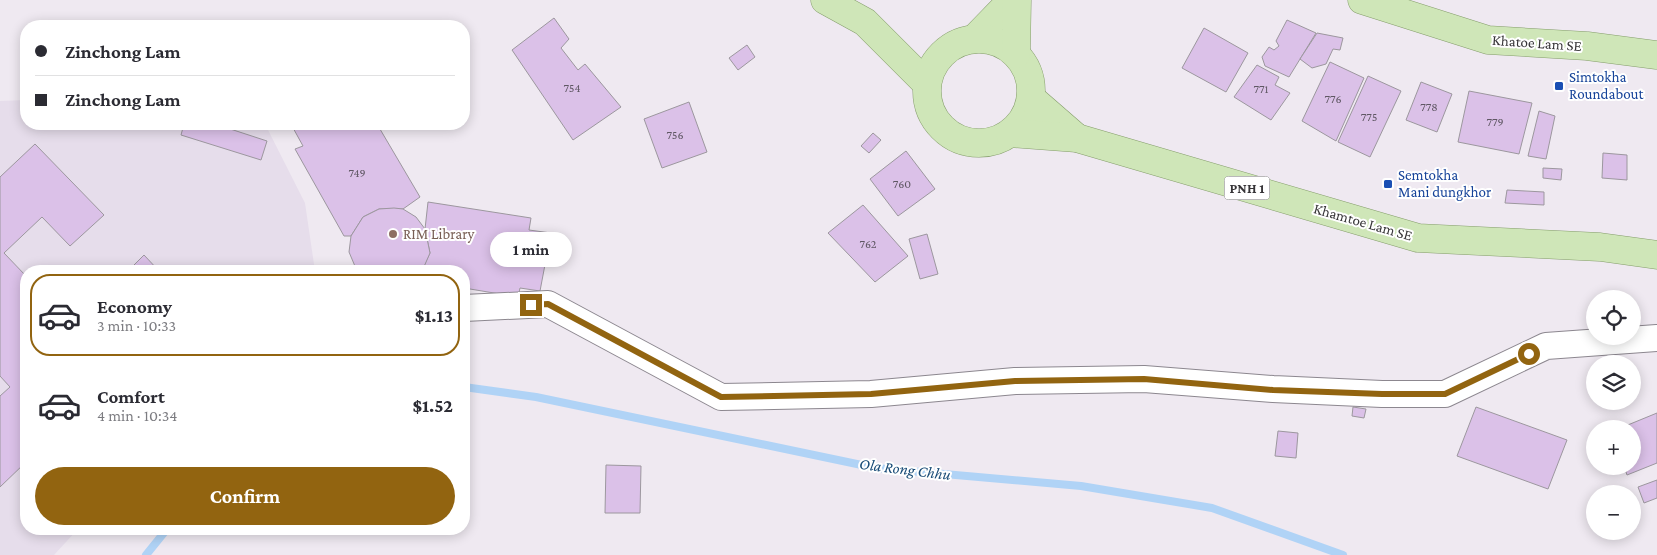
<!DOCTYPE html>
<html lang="en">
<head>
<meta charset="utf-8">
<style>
  :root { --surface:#fff; --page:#f2f2f3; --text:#2b2b33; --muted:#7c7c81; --line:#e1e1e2; --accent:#926410 }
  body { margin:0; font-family:"Crimson Pro",serif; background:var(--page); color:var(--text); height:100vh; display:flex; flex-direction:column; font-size:19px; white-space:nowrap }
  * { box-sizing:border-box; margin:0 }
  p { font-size:16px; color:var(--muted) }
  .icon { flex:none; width:28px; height:28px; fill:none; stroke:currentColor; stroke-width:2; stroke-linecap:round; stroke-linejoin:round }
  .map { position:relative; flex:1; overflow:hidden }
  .drawer { position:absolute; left:20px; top:265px; width:450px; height:270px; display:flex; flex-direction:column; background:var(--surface); border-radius:20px; box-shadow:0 2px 12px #0003 }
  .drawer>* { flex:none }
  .top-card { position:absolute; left:20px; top:20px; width:450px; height:110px; border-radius:20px; box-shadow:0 2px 12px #0003; display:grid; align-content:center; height:110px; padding:0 15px; background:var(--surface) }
  .controls { position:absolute; left:1586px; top:290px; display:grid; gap:10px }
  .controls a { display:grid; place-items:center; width:55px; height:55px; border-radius:50%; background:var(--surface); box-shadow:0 2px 12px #0003; font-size:25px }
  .end { position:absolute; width:22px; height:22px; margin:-11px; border:6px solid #926410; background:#fff; box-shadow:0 0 0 2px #fff }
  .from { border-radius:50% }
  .bubble { position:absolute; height:35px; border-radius:18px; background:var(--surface); box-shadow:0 2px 12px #0003; font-size:16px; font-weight:700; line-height:35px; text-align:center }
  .top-card b { display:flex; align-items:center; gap:18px; height:48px; font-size:19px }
  .top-card b+b { border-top:1px solid var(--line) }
  .top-card i { width:12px; height:12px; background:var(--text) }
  ul { padding:9px 0 0; list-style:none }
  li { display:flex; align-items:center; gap:15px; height:82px; margin:0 10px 8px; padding:0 5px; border:2px solid transparent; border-radius:20px }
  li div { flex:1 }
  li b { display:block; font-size:19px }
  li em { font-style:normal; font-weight:700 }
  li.on { border-color:var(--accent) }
  li>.icon { width:45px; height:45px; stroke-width:1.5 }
  .primary-button { display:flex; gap:10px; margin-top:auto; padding:10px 15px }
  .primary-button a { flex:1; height:58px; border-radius:30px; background:var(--accent); color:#fff; font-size:20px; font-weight:700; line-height:58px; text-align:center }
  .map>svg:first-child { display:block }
  .built { fill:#e6ddeb }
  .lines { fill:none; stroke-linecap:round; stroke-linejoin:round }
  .stream { stroke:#b0d3f6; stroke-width:8 }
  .building { fill:#dbc1e8; stroke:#9c979e }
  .minor-casing { stroke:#8c878f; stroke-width:28 }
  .major-casing { stroke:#859d6c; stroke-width:29 }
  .minor { stroke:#fff; stroke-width:26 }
  .major { stroke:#cfe6b8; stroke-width:28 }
  .route { stroke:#926410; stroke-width:6 }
  .transit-dot { fill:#1a4fb4; stroke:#fff; stroke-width:2 }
  .education-dot { fill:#8d6e63; stroke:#fff; stroke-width:2 }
  .labels { text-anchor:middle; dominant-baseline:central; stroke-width:4; stroke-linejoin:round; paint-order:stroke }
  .number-label { font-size:12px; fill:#5f5763 }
  .shield { fill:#fff; stroke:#727173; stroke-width:1 }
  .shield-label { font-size:14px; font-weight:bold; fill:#363437 }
  .street-label { font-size:15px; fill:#363437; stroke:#fff }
  .transit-label { font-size:15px; fill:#164399; stroke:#fff; text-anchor:start }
  .education-label { font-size:15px; fill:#785e54; stroke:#fff; text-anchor:start }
  .water-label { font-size:16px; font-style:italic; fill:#174a76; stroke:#fff }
</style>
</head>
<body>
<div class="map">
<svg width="1657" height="555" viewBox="0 0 1657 555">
  <rect width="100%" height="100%" fill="#efe9f1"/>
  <!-- built -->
  <polygon class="built" points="26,100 26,124 265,124 305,203 315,271 26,271 26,529 78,529 54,555 0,555 0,101"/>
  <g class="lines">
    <!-- stream -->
    <g class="stream">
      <polyline points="464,387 536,397 876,468 1081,486 1212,508 1343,555"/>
      <polyline points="146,555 167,529"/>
    </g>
  </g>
  <!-- building -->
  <g class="building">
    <polygon points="554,18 569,39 561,48 578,70 585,64 621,107 573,140 512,50"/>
    <polygon points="1287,20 1316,33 1289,77 1265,66 1262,57 1269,47 1274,50 1279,46 1276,41"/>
    <polygon points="1204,28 1248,53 1226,92 1182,68"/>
    <polygon points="1317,33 1343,38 1340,50 1333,49 1326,64 1312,68 1300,59"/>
    <polygon points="747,45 755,57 738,70 729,58"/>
    <polygon points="1330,62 1364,78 1336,141 1302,121"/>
    <polygon points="1257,65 1279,77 1275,85 1290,93 1271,120 1234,97"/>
    <polygon points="1368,76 1401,91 1370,157 1338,142"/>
    <polygon points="1421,82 1452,94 1437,132 1406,120"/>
    <polygon points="1469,91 1532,103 1519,154 1458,142"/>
    <polygon points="689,102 707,152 662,168 644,119"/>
    <polygon points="1539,111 1555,116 1546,159 1528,156"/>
    <polygon points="184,124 215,124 267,141 261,160 181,135"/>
    <polygon points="296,124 377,124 420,197 403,209 379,209 363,217 351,236 344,236 295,149 303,146 292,126"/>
    <polygon points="873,133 881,140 869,153 861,146"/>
    <polygon points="35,144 104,215 70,246 42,217 4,253 26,276 26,462 0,487 0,396 10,387 0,376 0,177"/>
    <polygon points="906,151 935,189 898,216 870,179"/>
    <polygon points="1603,153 1627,155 1627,180 1602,178"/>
    <polygon points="1543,168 1562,169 1561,180 1543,178"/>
    <polygon points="1507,190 1544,192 1544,205 1505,203"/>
    <polygon points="428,202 531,218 529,230 551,233 540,291 520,288 518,297 464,288 464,271 421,271 430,253 425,229"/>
    <polygon points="863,205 908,256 875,282 828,233"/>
    <polygon points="394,208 403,209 416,217 425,229 430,253 423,269 421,271 357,271 349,252 351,236 363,217 379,209"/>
    <polygon points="927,234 938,274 920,279 909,239"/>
    <polygon points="144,255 159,271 128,271"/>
    <polygon points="1353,407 1366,409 1364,418 1352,416"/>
    <polygon points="1476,407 1567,440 1548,489 1457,456"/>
    <polygon points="1657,413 1657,463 1627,475 1624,466 1632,466 1632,429 1618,429"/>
    <polygon points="1278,431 1298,433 1296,458 1275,456"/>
    <polygon points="606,465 641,466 640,513 605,513"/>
    <polygon points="1657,480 1657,498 1644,503 1638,487"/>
  </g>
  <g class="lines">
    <defs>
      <polyline id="minor" points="464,308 548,304 721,397 871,394 1015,381 1144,379 1273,389 1382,394 1445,394 1546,346 1657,338"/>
      <g id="major">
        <polyline points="825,0 865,22 927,84"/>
        <polyline points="1362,0 1488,40 1587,46 1657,55"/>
        <polyline points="974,39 1012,0"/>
        <circle cx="979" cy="91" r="52"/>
        <polyline points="1016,54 1017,0"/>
        <polyline points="1031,98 1077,138"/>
        <polyline points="1010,133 1077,138 1418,238 1600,247 1657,255"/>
      </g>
    </defs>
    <!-- minor casing -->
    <use href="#minor" class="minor-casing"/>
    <!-- major casing -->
    <use href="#major" class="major-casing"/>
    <!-- minor -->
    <use href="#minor" class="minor"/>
    <!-- major -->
    <use href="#major" class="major"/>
  </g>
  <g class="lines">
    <!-- route -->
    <polyline class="route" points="531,305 548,304 721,397 871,394 1015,381 1144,379 1273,390 1382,394 1445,394 1529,354"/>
  </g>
  <!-- markers -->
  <g class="transit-dot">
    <rect x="1554" y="81" width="10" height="10" rx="2.5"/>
    <rect x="1383" y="179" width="10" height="10" rx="2.5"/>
  </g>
  <circle class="education-dot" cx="393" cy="234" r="5"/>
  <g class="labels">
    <!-- number labels -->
    <g class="number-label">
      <text x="572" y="88">754</text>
      <text x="1261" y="89">771</text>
      <text x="1333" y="99">776</text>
      <text x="1429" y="107">778</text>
      <text x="1369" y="117">775</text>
      <text x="1495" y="122">779</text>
      <text x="675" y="135">756</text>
      <text x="357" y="173">749</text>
      <text x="902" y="184">760</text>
      <text x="868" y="244">762</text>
    </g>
    <!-- shield labels -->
    <rect class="shield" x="1224.5" y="176.5" width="45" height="23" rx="4"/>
    <g class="shield-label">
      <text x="1247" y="188">PNH 1</text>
    </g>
    <!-- street labels -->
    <g class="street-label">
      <text transform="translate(1537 43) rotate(4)">Khatoe Lam SE</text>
      <text transform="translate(1363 222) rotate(16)">Khamtoe Lam SE</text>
    </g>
    <!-- transit labels -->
    <g class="transit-label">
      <text x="1569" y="77">Simtokha<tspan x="1569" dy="17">Roundabout</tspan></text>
      <text x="1398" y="175">Semtokha<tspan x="1398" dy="17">Mani dungkhor</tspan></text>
    </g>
    <!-- education labels -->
    <g class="education-label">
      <text x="403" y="234">RIM Library</text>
    </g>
    <!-- water labels -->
    <g class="water-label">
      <text transform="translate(905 469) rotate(7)">Ola Rong Chhu</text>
    </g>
  </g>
</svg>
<div class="controls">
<a><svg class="icon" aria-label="locate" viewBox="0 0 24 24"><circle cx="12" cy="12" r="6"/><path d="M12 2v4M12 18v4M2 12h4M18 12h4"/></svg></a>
<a><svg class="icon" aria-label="layers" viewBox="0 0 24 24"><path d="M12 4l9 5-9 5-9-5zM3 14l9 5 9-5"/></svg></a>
<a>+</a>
<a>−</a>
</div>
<i class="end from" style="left:1529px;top:354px"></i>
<i class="end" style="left:531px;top:305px"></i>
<div class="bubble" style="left:490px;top:232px;width:82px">1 min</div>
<div class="top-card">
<b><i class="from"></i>Zinchong Lam</b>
<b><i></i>Zinchong Lam</b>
</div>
<section class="drawer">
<ul>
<li class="on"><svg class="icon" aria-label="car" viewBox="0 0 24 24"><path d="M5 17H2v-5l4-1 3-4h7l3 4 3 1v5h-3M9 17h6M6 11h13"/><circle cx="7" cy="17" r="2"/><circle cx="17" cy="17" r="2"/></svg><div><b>Economy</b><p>3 min · 10:33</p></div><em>$1.13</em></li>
<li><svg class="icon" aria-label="car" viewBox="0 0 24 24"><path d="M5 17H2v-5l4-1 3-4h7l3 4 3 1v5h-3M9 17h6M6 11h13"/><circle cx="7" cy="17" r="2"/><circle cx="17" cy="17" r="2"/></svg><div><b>Comfort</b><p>4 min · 10:34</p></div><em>$1.52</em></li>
</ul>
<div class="primary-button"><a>Confirm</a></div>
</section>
</div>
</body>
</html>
